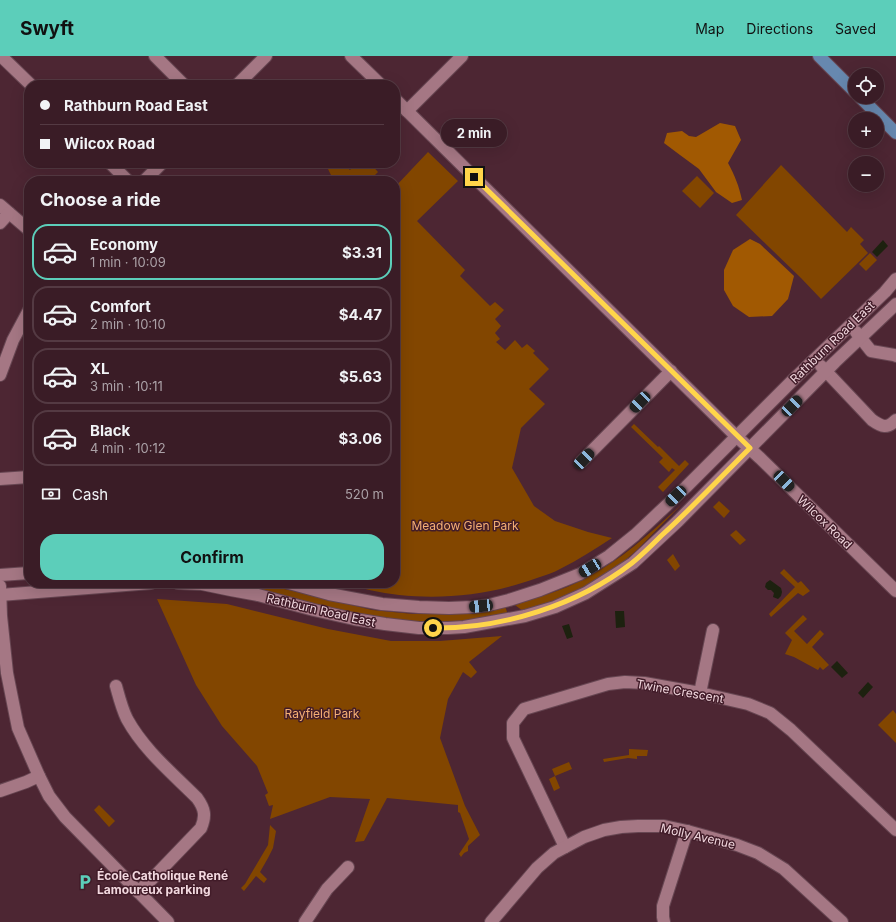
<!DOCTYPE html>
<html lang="en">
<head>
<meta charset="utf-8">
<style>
  :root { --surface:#3a1c26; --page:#452932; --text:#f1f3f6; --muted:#aba1a7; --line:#543a43; --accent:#5cceba }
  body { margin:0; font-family:Inter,sans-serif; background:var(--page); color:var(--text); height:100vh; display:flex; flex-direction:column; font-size:15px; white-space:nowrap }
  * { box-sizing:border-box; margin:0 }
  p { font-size:13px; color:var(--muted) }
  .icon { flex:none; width:22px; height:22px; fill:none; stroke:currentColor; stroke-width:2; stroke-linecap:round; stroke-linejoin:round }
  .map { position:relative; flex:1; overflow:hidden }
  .panel { position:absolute; left:24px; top:120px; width:376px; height:412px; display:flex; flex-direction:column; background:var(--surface); border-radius:16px; box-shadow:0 4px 16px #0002,0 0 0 1px var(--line) }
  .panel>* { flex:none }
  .guide { position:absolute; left:24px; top:24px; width:376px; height:88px; border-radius:16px; box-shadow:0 4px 16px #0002,0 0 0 1px var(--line); display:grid; align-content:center; height:88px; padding:0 16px; background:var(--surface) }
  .tools { position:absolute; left:848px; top:12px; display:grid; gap:8px }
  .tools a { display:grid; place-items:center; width:36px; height:36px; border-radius:50%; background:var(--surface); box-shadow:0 4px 16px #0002,0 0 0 1px var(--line); font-size:20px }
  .end { position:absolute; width:18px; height:18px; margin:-9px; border:5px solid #ffd54a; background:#111; box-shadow:0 0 0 2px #111 }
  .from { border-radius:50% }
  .bubble { position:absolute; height:28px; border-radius:14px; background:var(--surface); box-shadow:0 4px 16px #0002,0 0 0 1px var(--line); font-size:13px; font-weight:700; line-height:28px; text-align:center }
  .car { position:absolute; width:12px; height:24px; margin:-12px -6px; border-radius:5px; box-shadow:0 0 3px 1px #0007; background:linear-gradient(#222 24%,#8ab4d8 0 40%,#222 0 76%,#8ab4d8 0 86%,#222 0) }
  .guide b { display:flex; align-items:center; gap:14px; height:38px; font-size:15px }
  .guide b+b { border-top:1px solid var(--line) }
  .guide i { width:10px; height:10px; background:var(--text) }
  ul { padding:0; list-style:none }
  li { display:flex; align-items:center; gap:12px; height:56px; margin:0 8px 6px; padding:0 8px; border:2px solid var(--line); border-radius:16px }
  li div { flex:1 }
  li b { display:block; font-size:15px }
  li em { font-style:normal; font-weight:700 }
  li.current { border-color:var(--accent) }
  li>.icon { width:36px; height:36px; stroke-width:1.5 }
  h2 { padding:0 16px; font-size:18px; line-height:48px }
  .pay { display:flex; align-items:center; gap:10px; height:44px; padding:0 16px; font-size:15px }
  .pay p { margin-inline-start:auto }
  .action { display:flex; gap:8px; margin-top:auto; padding:8px 16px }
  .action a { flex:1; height:46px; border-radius:16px; background:var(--accent); color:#111; font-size:16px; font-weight:700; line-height:46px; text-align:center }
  header { display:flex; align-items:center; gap:24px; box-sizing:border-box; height:56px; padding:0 20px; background:var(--accent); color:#111 }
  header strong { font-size:19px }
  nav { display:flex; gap:22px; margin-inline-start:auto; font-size:14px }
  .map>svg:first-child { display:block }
  .green { fill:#824600 }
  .forest { fill:#a15902 }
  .water { fill:#1d210f }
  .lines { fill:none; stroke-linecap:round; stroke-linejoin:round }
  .minor-casing { stroke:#674652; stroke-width:14 }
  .major-casing { stroke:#674652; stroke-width:14 }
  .minor { stroke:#a57784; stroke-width:12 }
  .major { stroke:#6788af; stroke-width:12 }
  .route { stroke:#ffd54a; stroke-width:5 }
  .labels { text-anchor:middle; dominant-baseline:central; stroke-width:3; stroke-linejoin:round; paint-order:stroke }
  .street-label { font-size:12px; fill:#f2d8df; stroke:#421c29 }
  .park-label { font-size:12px; fill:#f5af74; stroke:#421c29 }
  .poi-label { font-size:12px; font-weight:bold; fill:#f2d8df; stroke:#421c29; text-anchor:start }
</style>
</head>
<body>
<header>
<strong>Swyft</strong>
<nav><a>Map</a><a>Directions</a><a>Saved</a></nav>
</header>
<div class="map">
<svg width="896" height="866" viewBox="0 0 896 866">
  <rect width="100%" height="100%" fill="#4d2633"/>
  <!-- green -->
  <g class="green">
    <path d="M428,96L458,125L417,165L465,214L460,220L490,250L495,246L504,254L495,263L501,270L495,277L500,283L496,286L505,294L515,284L522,292L527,288L535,295L533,297L549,313L529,333L545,348L521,372L512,412L534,450L555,465L588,476L612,482C595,493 578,504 560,513C553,517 545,519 537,522C493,538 446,544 399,539C380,537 361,532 342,527H395V131Z"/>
    <polygon points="327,107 343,107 350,114 356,107 361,107 364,110 367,107 370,107 378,116 374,120 380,125 334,125 327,111"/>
    <polygon points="781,109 847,176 851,171 864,184 860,188 868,197 821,243 801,222 736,159"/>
    <polygon points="697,120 714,137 700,152 682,135"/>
    <polygon points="870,197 877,204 866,215 859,208"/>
    <polygon points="634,368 658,391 659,390 679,410 685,404 689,408 663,436 658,431 675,414 672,412 669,416 659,406 663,402 631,371"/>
    <polygon points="719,445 730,455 724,462 713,451"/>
    <path d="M681,449L637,494L616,512L587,530L557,544L523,555L515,549C539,541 564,534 586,522C623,503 650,477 681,449Z"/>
    <polygon points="736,474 746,484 740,489 730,479"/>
    <polygon points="673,498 680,510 675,515 667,504"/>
    <polygon points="784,513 798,527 801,525 810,535 803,540 798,537 771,561 769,558 795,531 780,517"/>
    <polygon points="215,527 257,527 298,536 372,554 413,558 464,557 485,555 505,550 508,559 476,564 428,567 412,566 372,562"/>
    <polygon points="157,543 227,548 328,573 391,585 440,585 502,580 469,606 477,616 471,622 463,616 448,643 440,682 465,750 480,779 468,790 468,795 464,797 461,801 459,798 469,783 460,757 458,756 458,749 387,742 364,785 355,786 370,743 330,741 270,763 273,749 269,750 265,739 268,737 257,710 222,670 196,629"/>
    <polygon points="803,559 807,563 794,575 807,588 820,574 824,578 812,591 829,609 823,614 820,611 818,614 794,601 785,598 792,584 785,577"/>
    <polygon points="893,654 896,658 896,687 878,669"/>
    <polygon points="629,693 648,694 647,700 637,700 637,703 628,702 604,706 603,703 629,699"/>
    <polygon points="569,706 572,713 555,720 560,732 554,735 549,723 555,720 552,713"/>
    <polygon points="99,749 115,765 109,771 94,754"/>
    <polygon points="270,769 276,775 273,792 268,802 260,816 267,823 264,827 256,820 244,835 241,832 245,828 268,789"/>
  </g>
  <!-- forest -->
  <g class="forest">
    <path d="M720,67L735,70L741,84L728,107C735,120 739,130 742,144L732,147L716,136L699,113L680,99L664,87L667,77L682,75L689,80L696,81Z"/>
    <polygon points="750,183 760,188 794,220 788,243 772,260 749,261 733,250 724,234 724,214 733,194"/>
  </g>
  <!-- water -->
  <g class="water">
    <polygon points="883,184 888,190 877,201 872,196"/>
    <polygon points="770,524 781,532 782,536 781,540 778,543 773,541 774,537 771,534 768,534 765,531 766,527"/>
    <polygon points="615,555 624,555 625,571 616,572"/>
    <polygon points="569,568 573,581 567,583 562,570"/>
    <polygon points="837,605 848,617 842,622 831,611"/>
    <polygon points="868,626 873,631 863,642 858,637"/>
  </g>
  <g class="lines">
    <defs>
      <g id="minor">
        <polyline points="1,0 31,29"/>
        <polyline points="155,0 184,29"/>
        <polyline points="351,0 381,29"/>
        <polyline points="237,29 266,0"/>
        <polyline points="395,43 736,380 760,402 896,535"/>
        <polyline points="407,55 462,0"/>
        <polyline points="110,107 128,125"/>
        <polyline points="144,125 162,107"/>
        <polyline points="0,149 29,174"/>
        <polyline points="0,167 9,157"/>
        <polyline points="856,276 871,295 894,299 896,300"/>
        <path d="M821,310L872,364C882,371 887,373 896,364"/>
        <polyline points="0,319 13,284 29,254"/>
        <polyline points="581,406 671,315"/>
        <polyline points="0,423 29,421"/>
        <polyline points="0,519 29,517"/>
        <polyline points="178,527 202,528 231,534 258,539 314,554 354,563 385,568 419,572 448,572 464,571 525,560 555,551 586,537 616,518 633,507 678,465 835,306 896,248"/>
        <polyline points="289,527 329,538 382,548 419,551 449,552 473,551 489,549 509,544 540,534 580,518 609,500 635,479 686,431 797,320 885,236 896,223"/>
        <polyline points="0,530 1,560 7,617 18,672 39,720 49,740 65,761 168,866"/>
        <polyline points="0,539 151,527"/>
        <path d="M116,630C119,641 122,653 127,663C144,694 172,717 197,742C205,753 206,760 201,772L154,821L138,836"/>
        <polyline points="700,637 713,574"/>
        <polyline points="0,735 26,726 39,720"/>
        <polyline points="565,791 513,682 513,667 524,653 608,628 625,626 644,627 700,637 748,648 770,657 791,674 896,774"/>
        <polyline points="305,866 327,833 348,811"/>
        <polyline points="491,866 537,812 554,797 584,781 604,774 621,771 638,770 664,770 687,775 737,789 758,797 784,813 842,866"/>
        <polyline points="664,866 663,861 663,850 687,775"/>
      </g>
      <g id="major">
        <polyline points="819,0 855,36"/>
        <polyline points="860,41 896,77"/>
      </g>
    </defs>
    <!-- minor casing -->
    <use href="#minor" class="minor-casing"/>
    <!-- major casing -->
    <use href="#major" class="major-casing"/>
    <!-- minor -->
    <use href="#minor" class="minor"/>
    <!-- major -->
    <use href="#major" class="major"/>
  </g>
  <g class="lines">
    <!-- route -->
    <path class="route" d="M433,572C502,573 578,549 632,507C642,499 652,489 661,480C692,452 720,422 750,392L474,121"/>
  </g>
  <!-- icons -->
  <defs>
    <symbol id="parking-bare" viewBox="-9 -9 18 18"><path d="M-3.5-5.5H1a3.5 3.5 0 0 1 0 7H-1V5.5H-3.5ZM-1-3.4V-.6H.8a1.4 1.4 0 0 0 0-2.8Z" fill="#5cceba" stroke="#421c29" stroke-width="2.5" paint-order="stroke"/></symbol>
  </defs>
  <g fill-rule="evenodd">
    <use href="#parking-bare" x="74" y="815" width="22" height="22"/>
  </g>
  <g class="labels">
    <!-- street labels -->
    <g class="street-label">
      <text transform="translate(832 286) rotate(-44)">Rathburn Road East</text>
      <text transform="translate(825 466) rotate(44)">Wilcox Road</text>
      <text transform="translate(321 554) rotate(13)">Rathburn Road East</text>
      <text transform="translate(680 635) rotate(10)">Twine Crescent</text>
      <text transform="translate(698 780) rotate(13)">Molly Avenue</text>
    </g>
    <!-- park labels -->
    <g class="park-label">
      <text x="465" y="469">Meadow Glen Park</text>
      <text x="322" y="657">Rayfield Park</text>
    </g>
    <!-- poi labels -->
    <g class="poi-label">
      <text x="97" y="819">École Catholique René<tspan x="97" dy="14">Lamoureux parking</tspan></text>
    </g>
  </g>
</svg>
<div class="tools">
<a><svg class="icon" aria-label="locate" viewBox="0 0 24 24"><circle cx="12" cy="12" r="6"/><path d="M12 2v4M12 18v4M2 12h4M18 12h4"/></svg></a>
<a>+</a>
<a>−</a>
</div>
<i class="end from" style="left:433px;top:572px"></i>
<i class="end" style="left:474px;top:121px"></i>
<div class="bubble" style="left:441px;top:63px;width:66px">2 min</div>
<i class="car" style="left:640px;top:346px;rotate:224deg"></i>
<i class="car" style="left:792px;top:350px;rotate:45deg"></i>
<i class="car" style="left:584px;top:403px;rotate:44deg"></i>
<i class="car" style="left:784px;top:425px;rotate:135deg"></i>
<i class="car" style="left:676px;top:440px;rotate:226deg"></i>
<i class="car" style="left:590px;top:512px;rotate:239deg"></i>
<i class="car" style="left:481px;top:550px;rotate:264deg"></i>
<div class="guide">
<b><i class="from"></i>Rathburn Road East</b>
<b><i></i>Wilcox Road</b>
</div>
<section class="panel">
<h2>Choose a ride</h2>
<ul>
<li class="current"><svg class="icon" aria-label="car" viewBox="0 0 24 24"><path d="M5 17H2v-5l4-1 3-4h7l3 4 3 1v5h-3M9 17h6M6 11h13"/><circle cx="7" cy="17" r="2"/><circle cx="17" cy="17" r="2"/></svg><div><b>Economy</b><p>1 min · 10:09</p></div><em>$3.31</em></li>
<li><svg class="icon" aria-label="car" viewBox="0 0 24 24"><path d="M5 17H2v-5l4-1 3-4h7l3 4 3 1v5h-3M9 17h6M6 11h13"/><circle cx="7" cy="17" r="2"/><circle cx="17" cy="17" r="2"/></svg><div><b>Comfort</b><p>2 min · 10:10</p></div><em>$4.47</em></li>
<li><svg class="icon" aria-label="car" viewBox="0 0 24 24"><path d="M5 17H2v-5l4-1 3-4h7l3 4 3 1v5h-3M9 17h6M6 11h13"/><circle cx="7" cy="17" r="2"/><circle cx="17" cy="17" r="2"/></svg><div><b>XL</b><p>3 min · 10:11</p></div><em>$5.63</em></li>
<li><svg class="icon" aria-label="car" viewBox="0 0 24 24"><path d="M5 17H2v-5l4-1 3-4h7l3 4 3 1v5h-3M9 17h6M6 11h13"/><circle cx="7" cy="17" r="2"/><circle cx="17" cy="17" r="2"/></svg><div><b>Black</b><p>4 min · 10:12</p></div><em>$3.06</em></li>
</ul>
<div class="pay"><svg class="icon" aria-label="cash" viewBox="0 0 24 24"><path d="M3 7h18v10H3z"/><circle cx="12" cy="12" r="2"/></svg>Cash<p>520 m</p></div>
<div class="action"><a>Confirm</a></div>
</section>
</div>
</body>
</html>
